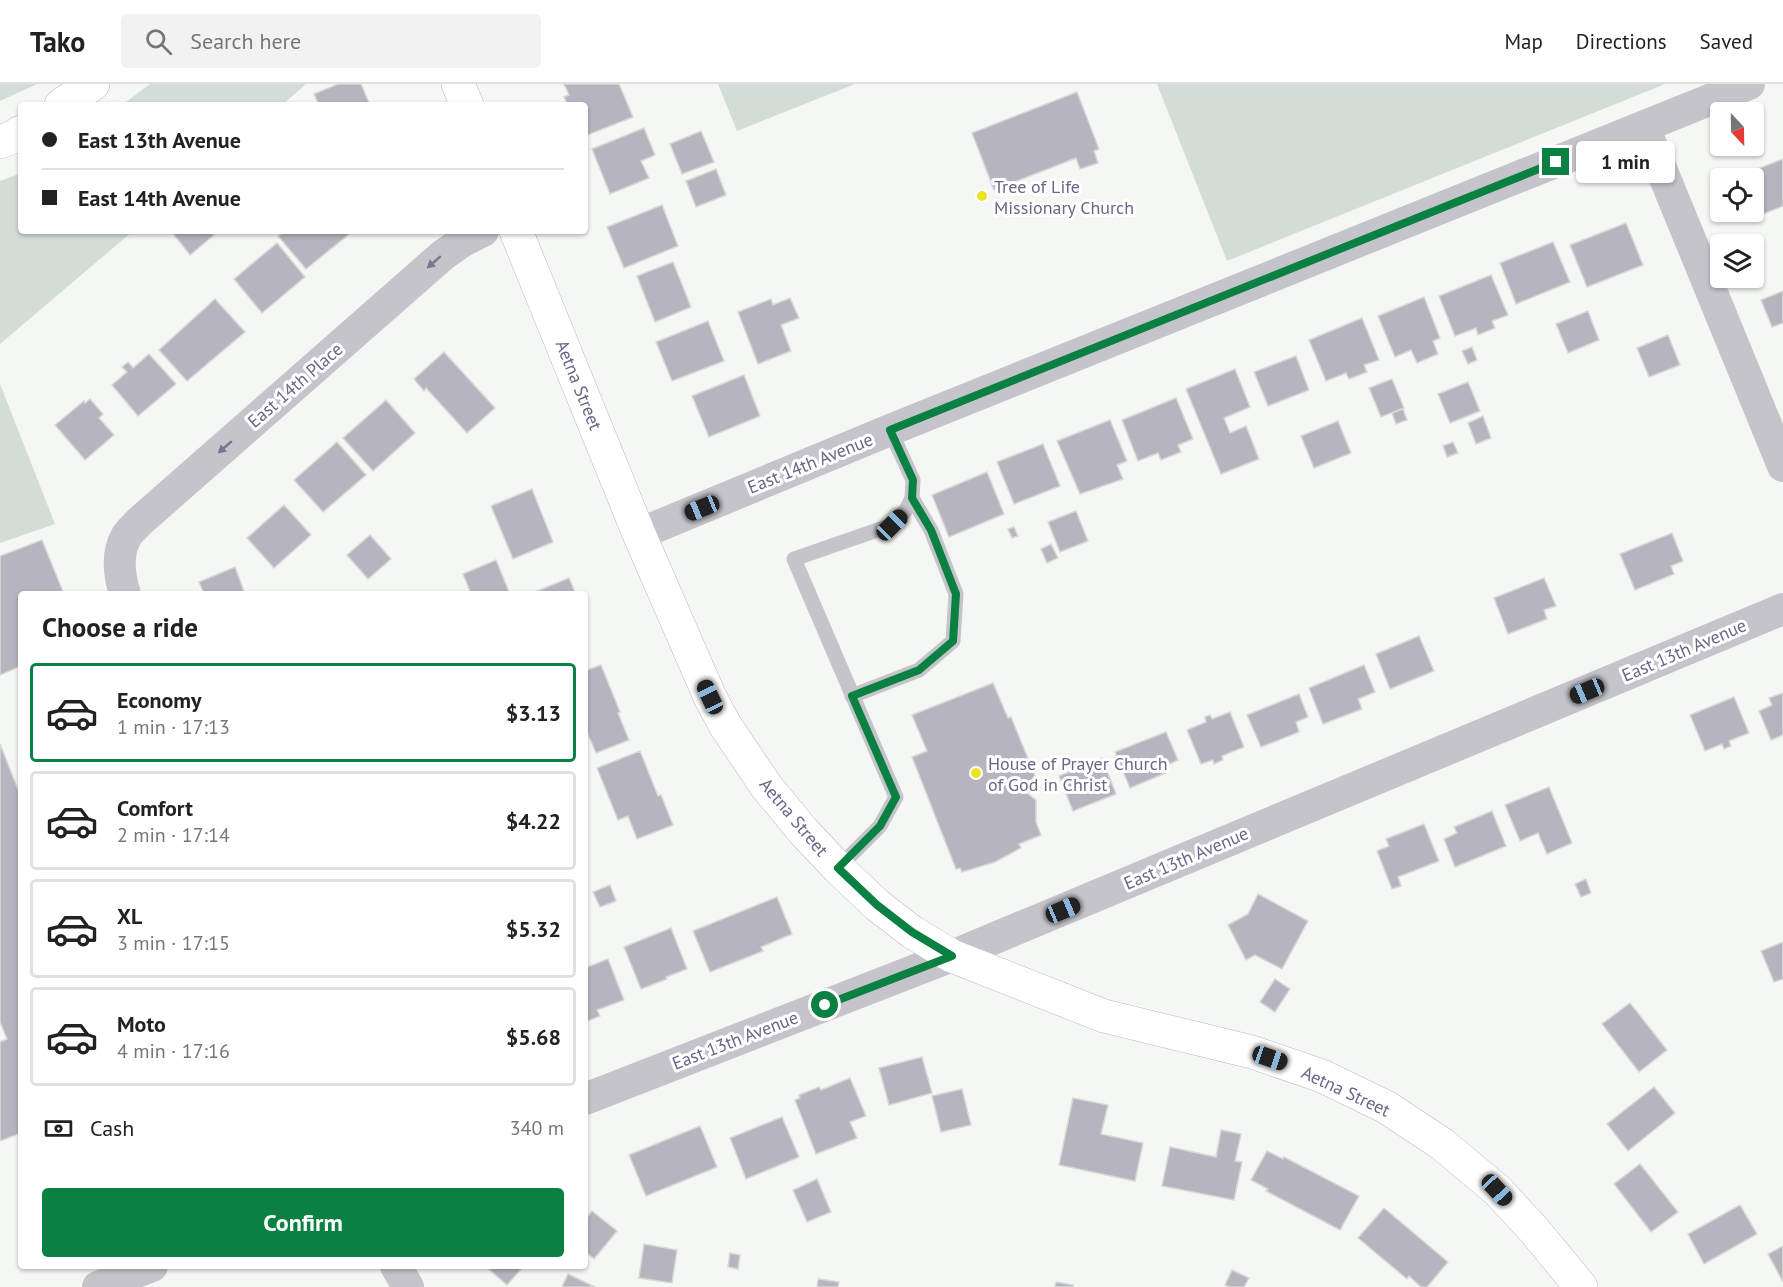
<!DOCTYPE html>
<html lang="en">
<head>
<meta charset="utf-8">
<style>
  :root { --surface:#fff; --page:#f2f2f2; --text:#222; --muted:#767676; --line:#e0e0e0; --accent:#0b8043 }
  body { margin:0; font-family:"PT Sans",sans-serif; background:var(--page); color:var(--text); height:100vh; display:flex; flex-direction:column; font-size:22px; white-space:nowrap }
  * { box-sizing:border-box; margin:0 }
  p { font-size:20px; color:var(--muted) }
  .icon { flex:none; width:33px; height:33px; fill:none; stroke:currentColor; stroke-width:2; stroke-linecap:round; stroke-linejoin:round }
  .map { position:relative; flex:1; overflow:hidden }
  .side { position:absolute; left:18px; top:507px; width:570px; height:678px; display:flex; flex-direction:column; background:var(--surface); border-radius:6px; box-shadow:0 2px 4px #0004 }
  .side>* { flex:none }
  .hud { position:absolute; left:18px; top:18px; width:570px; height:132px; border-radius:6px; box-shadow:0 2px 4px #0004; display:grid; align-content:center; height:132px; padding:0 24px; background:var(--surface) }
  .needle { width:39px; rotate:158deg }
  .controls { position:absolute; left:1710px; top:18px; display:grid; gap:12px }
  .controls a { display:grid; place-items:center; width:54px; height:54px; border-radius:6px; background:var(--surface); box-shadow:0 2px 4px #0004; font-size:30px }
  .end { position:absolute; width:27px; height:27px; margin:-14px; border:8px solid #0b8043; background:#fff; box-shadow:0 0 0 3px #fff }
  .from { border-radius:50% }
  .bubble { position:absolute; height:42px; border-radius:6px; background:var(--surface); box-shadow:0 2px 4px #0004; font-size:20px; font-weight:800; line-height:42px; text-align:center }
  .car { position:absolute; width:18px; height:36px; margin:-18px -9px; border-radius:8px; box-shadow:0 0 4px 2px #0007; background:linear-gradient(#222 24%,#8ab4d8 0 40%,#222 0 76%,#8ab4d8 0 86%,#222 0) }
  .hud b { display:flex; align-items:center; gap:21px; height:57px; font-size:22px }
  .hud b+b { border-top:2px solid var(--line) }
  .hud i { width:15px; height:15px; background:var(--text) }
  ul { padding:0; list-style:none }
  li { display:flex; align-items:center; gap:18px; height:99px; margin:0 12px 9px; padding:0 12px; border:3px solid var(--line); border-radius:6px }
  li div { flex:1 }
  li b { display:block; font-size:22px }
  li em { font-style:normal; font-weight:800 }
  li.active { border-color:var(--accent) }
  li>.icon { width:54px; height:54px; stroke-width:1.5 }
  h2 { padding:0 24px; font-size:27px; line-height:72px }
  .pay { display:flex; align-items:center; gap:15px; height:66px; padding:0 24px; font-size:22px }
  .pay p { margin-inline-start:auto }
  .action { display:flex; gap:12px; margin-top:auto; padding:12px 24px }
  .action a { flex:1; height:69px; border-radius:6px; background:var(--accent); color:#fff; font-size:24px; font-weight:800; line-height:69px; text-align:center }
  header { display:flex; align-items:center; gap:36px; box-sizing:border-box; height:84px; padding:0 30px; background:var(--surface); border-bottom:2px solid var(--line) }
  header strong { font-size:28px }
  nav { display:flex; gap:33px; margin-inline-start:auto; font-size:21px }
  .search { width:420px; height:54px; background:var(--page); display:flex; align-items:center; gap:15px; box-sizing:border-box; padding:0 21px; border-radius:6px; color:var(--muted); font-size:22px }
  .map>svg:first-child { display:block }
  .green { fill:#d3dcd6 }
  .building { fill:#b6b4bf; stroke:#d7d9d6; stroke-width:1.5 }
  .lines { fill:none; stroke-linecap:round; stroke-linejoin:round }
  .secondary-casing { stroke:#bab9c2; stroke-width:34 }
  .lane { stroke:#c5c4cb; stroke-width:15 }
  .street { stroke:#c5c4cb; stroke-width:32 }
  .secondary { stroke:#fff; stroke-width:33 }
  .oneway { fill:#787390 }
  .route { stroke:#0b8043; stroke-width:8 }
  .poi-dot { fill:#e9e322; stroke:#fff; stroke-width:2 }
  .labels { text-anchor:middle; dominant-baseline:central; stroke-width:6; stroke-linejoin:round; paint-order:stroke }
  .poi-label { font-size:18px; fill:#6b6586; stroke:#fff; text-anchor:start }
  .street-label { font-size:18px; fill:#6b6586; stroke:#fff }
</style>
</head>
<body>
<header>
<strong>Tako</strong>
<div class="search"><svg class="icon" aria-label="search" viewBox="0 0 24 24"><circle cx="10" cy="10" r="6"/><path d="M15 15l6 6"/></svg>Search here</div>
<nav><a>Map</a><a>Directions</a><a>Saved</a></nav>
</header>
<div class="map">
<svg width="1783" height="1203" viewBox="0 0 1783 1203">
  <rect width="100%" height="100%" fill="#f5f7f4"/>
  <!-- green -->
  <g class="green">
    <polygon points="0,0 37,0 0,17"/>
    <polygon points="150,0 306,0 282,21 122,21"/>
    <polygon points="718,0 855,0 737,47"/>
    <polygon points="1157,0 1665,0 1227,177"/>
    <polygon points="21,89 21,147 133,147 0,260 0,97"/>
    <polygon points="0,300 55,440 0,459"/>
  </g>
  <!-- building -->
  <g class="building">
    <polygon points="338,0 361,0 370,21 319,21 314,10"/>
    <polygon points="564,0 619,0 633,33 585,52 585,21 568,21 564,13 569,11"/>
    <polygon points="1077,8 1099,65 1094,67 1098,79 1080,85 1076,74 994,106 972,49"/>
    <polygon points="644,44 655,71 641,77 649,94 610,110 592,65"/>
    <polygon points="701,47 714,78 682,90 670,60"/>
    <polygon points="1783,75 1783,122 1753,134 1750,128 1754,128 1754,94 1737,93"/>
    <polygon points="716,85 726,111 696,123 686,97"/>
    <polygon points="662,121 678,162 624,184 607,143"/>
    <polygon points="1626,139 1643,181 1587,203 1570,161"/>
    <polygon points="171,147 211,147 214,151 190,171"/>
    <polygon points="285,147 353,147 306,185 278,152"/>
    <polygon points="1553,158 1570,198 1516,220 1500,179"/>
    <polygon points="277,159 305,193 262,229 234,195"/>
    <polygon points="673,178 691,223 655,238 637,192"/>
    <polygon points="1491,191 1508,231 1492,237 1495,244 1478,251 1476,244 1455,252 1439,212"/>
    <polygon points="1783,207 1783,239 1772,243 1761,216"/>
    <polygon points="1424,213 1440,254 1433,257 1438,270 1417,279 1411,266 1395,273 1378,232"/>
    <polygon points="790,214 799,234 781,241 791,267 758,280 738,228 771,215 773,221"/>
    <polygon points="215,215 245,248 187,297 159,266"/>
    <polygon points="1588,227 1599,256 1568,269 1556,240"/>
    <polygon points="1362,234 1379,276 1364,281 1367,288 1349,295 1346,289 1326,297 1309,256"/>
    <polygon points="708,237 724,277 672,297 656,258"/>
    <polygon points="1668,251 1680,281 1649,293 1637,264"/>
    <polygon points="1472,263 1477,276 1468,280 1462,267"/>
    <polygon points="444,268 495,324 467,349 426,304 424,307 414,295"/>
    <polygon points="149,270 176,300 138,332 112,301 127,288 122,283 128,278 133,284"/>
    <polygon points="1296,272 1309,306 1268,322 1254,288"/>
    <polygon points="1235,285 1250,323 1224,334 1230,349 1246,342 1259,375 1221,390 1186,305"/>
    <polygon points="744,291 760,332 709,353 692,312"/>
    <polygon points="1392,295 1404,324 1381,333 1369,304"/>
    <polygon points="1468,298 1480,327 1450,339 1438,310"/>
    <polygon points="1176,314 1193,355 1178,361 1181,368 1161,376 1158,369 1138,377 1122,336"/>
    <polygon points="90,315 103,330 99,334 114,351 85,376 55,341 84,317 85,319"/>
    <polygon points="386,316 415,349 373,387 343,354"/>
    <polygon points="1403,325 1407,336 1396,340 1392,329"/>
    <polygon points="1483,332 1491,354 1476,360 1468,339"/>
    <polygon points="1110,336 1127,377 1117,381 1123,395 1080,410 1057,357"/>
    <polygon points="1338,337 1351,369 1314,384 1301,352"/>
    <polygon points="337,358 366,391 323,428 294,396"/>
    <polygon points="1453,358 1458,369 1447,373 1443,362"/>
    <polygon points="1043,360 1060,402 1014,420 997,378"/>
    <polygon points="987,388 1004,430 949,453 932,411"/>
    <polygon points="532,405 553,458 513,475 491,422"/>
    <polygon points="284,421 311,451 274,484 247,454"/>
    <polygon points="1076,427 1088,457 1060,468 1048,438"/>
    <polygon points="1014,443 1018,452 1012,454 1008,445"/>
    <polygon points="1672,449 1683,477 1671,482 1674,490 1635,506 1620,470"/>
    <polygon points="370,451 391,475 368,495 347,471"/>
    <polygon points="42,456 64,510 21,510 21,582 0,591 0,472"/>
    <polygon points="1051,460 1058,474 1047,479 1041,465"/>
    <polygon points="496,476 510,510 471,510 463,490"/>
    <polygon points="235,483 245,510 204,510 199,498"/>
    <polygon points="569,494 576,510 530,510"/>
    <polygon points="1544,494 1556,522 1544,526 1547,535 1508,550 1494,514"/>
    <polygon points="1419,552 1434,587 1390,605 1376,570"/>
    <polygon points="601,581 620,628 618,629 629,656 596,669 585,643 585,587"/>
    <polygon points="1364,581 1375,608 1358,615 1362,625 1323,640 1309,604"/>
    <polygon points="993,599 1008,634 1011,633 1040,704 1027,709 1036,716 1036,738 1041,751 1019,760 1021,764 995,778 962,788 960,784 956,785 912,673 927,667 912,631"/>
    <polygon points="1783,609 1783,651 1771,656 1759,627 1772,621 1769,614"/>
    <polygon points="1299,610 1308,633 1296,638 1299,648 1261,663 1247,631"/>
    <polygon points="1734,613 1749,649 1729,657 1731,662 1724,665 1722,660 1705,667 1690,631"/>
    <polygon points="1230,628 1244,663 1222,672 1223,676 1214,680 1213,676 1201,680 1187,646 1206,638 1205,633 1210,631 1212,635"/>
    <polygon points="1166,648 1178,676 1165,682 1168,688 1130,704 1115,668"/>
    <polygon points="0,660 21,713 21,1049 0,1057 0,958 7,955 0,938"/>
    <polygon points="640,667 658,712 661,711 673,741 637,755 628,732 618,736 597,684"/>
    <polygon points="1102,674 1116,710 1073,727 1059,692"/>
    <polygon points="1549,703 1572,759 1547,770 1538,749 1520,757 1505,721"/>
    <polygon points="1492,727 1506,762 1455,783 1444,755 1457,749 1454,743"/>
    <polygon points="1424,740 1439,777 1398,793 1401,802 1392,805 1377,767 1389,762 1386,755"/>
    <polygon points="1586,795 1591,809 1581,813 1575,800"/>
    <polygon points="610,801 616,817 600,823 593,808"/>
    <polygon points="1258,810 1308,837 1282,885 1255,871 1246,876 1228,841 1248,830"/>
    <polygon points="777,813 792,850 761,863 763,867 710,888 693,847"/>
    <polygon points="671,844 687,885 666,893 667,895 641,905 624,863"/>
    <polygon points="1783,858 1783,895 1774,898 1761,867"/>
    <polygon points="608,875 624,916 597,926 600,932 585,938 585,884"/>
    <polygon points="1275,895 1290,905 1275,928 1260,918"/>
    <polygon points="1630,919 1667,966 1639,988 1602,940"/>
    <polygon points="922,973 932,1009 889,1021 879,984"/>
    <polygon points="850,994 866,1032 850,1038 857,1054 816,1070 795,1016 800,1014 799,1011 819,1003 821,1006"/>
    <polygon points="1654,1003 1675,1029 1628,1067 1607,1040"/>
    <polygon points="962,1005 971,1041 941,1048 932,1012"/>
    <polygon points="1073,1014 1108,1021 1101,1050 1143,1059 1135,1097 1059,1081"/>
    <polygon points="782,1033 799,1073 746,1095 730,1054"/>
    <polygon points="700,1042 717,1083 646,1112 629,1071"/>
    <polygon points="1221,1046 1241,1050 1235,1077 1242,1078 1234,1116 1162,1102 1170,1063 1216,1073"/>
    <polygon points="1267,1067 1283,1075 1284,1073 1359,1112 1340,1146 1266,1107 1268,1105 1251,1096"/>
    <polygon points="1640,1080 1678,1128 1651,1148 1614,1100"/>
    <polygon points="817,1095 831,1128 807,1138 793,1106"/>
    <polygon points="1740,1121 1757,1150 1704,1180 1688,1150"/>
    <polygon points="1384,1124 1448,1178 1427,1203 1421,1203 1409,1192 1407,1195 1358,1154"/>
    <polygon points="592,1127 617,1147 594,1175 585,1167 585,1136"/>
    <polygon points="644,1160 677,1166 672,1199 639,1194"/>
    <polygon points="1783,1162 1783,1198 1768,1170"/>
    <polygon points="730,1169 740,1171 738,1185 728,1183"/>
    <polygon points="485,1182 524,1182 507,1201"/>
    <polygon points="1232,1186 1249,1194 1244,1203 1229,1203 1225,1201"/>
    <polygon points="568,1190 595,1203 562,1203"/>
    <polygon points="818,1195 839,1198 838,1203 817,1203"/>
    <polygon points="1056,1198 1073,1201 1073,1203 1055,1203"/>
  </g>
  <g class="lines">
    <defs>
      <g id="secondary">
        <polyline points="458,0 467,21"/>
        <polyline points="61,21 93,0"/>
        <polyline points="0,58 13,53 21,48"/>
        <polyline points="516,147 639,450 710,613 725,641 766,702 804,748 838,784 877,821 912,848 952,872 1104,932 1252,968 1322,992 1386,1023 1442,1060 1497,1106 1534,1146 1581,1203"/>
      </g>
    </defs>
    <!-- secondary casing -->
    <use href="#secondary" class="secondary-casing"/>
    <!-- lane -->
    <g class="lane">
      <polyline points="852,612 919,586 953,557 956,510 931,446 912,414"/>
      <polyline points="838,784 880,742 896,713 794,475 892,441 906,426 912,414 913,396 890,346"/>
    </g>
    <!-- street -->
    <g class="street">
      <polyline points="1644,43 1783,382"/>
      <polyline points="639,450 890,346 1749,0"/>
      <path d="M125,510C119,491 116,471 126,453C129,447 135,443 139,438L443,171L463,157L483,147"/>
      <polyline points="585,1015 952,872 1783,525"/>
      <polyline points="396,1182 408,1203"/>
      <polyline points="98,1203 152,1182"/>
    </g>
    <!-- secondary -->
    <use href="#secondary" class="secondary"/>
  </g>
  <!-- one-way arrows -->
  <defs><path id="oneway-solid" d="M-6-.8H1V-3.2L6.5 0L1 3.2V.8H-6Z" transform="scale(1.5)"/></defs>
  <g class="oneway">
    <use href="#oneway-solid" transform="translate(434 178) rotate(139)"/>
    <use href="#oneway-solid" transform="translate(225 363) rotate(139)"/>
  </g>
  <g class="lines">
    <!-- route -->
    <polyline class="route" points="825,921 952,872 912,848 877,821 838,784 880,742 896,713 852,612 919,586 953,557 956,510 931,446 912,414 913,396 890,346 1556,78"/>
  </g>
  <!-- markers -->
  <g class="poi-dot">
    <circle cx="982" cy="112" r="6"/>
    <circle cx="976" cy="689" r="6"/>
  </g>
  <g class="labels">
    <!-- poi labels -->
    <g class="poi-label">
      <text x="994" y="102">Tree of Life<tspan x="994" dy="21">Missionary Church</tspan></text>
      <text x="988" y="679">House of Prayer Church<tspan x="988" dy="21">of God in Christ</tspan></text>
    </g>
    <!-- street labels -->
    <g class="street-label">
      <text transform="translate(295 301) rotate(-41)">East 14th Place</text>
      <text transform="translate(579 301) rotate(68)">Aetna Street</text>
      <text transform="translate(810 379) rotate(-22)">East 14th Avenue</text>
      <text transform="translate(1684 566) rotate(-23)">East 13th Avenue</text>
      <text transform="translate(794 733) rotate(50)">Aetna Street</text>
      <text transform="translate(1186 774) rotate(-23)">East 13th Avenue</text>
      <text transform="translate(735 956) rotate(-21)">East 13th Avenue</text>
      <text transform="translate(1346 1007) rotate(25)">Aetna Street</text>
    </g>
  </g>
</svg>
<div class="controls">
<a><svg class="needle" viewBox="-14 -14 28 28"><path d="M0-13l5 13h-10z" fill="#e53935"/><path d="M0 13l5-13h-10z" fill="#767676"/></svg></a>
<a><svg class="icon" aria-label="locate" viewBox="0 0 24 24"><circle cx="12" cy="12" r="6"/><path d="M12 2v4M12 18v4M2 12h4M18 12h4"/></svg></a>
<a><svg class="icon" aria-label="layers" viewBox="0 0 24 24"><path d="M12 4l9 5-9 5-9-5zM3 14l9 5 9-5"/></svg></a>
</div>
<i class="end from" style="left:825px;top:921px"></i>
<i class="end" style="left:1556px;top:78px"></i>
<div class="bubble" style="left:1576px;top:57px;width:99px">1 min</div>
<i class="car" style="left:702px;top:424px;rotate:248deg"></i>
<i class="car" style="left:892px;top:441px;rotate:45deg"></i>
<i class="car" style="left:1587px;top:607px;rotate:247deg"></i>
<i class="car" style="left:710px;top:613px;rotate:335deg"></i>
<i class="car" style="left:1063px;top:826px;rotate:67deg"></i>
<i class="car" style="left:1270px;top:974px;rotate:109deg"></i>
<i class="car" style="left:1497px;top:1106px;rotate:137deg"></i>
<div class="hud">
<b><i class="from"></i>East 13th Avenue</b>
<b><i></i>East 14th Avenue</b>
</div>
<section class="side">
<h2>Choose a ride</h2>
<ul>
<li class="active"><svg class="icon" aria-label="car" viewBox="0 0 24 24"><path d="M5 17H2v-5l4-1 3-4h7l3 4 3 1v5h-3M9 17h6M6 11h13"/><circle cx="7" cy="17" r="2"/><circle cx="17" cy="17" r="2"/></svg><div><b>Economy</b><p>1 min · 17:13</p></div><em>$3.13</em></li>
<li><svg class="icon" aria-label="car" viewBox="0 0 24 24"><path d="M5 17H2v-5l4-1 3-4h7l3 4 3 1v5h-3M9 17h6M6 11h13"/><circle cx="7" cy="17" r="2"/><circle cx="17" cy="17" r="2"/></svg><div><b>Comfort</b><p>2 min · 17:14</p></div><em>$4.22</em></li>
<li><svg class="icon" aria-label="car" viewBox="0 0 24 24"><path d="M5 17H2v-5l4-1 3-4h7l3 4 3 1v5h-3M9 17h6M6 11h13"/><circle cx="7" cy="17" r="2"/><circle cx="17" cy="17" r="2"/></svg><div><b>XL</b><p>3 min · 17:15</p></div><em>$5.32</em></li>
<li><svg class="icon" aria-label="car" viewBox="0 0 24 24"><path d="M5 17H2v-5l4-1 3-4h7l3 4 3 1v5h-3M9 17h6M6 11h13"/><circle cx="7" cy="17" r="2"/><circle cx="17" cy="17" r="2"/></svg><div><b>Moto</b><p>4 min · 17:16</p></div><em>$5.68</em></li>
</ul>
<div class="pay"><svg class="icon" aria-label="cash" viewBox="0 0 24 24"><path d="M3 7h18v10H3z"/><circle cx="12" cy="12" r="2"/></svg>Cash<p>340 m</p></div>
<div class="action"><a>Confirm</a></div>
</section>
</div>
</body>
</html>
